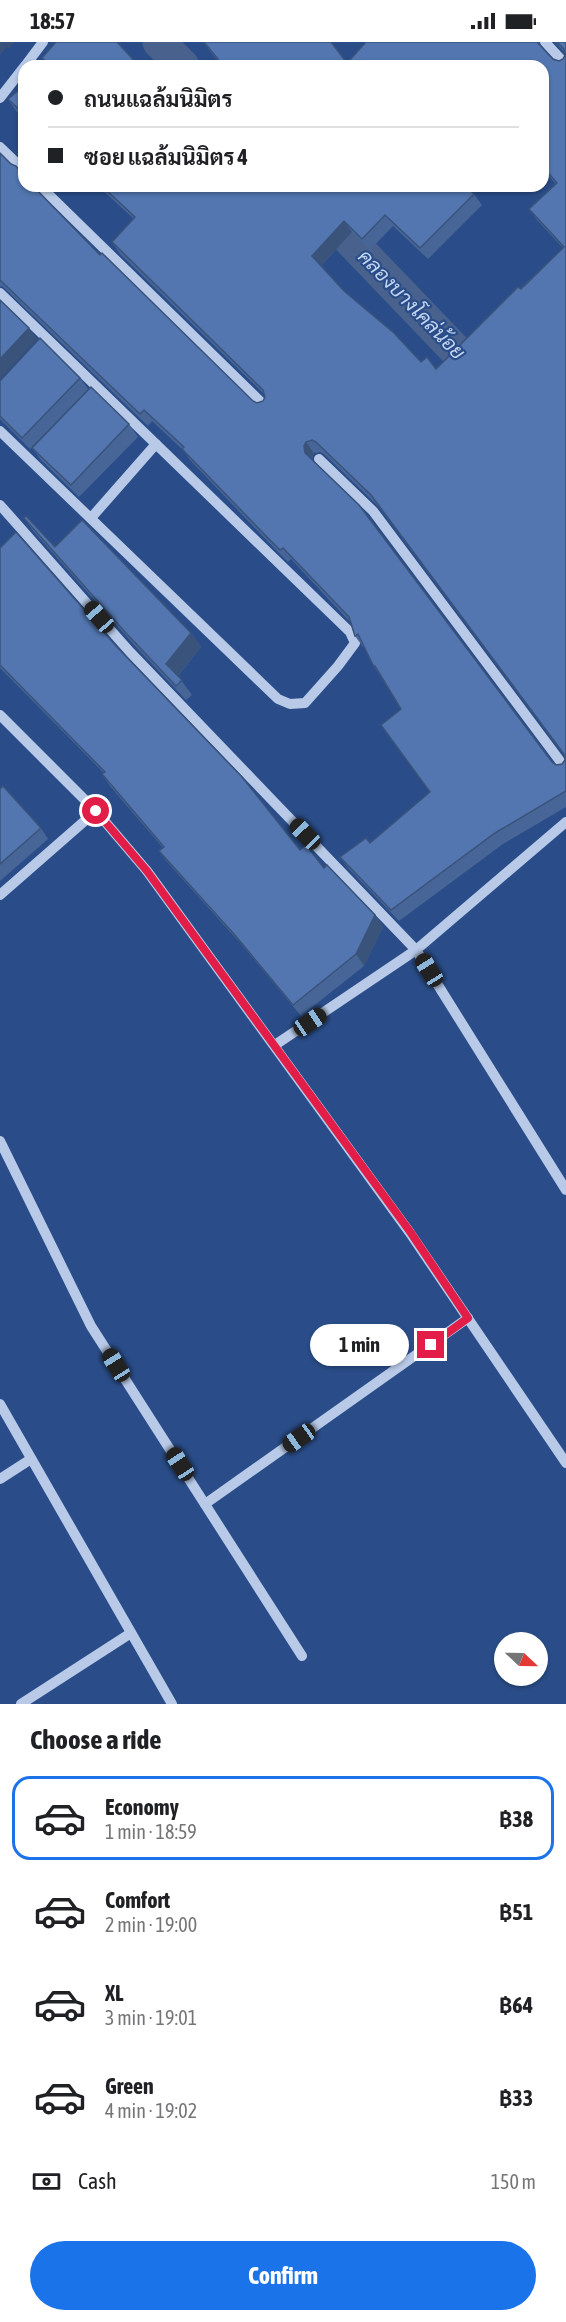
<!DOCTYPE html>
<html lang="en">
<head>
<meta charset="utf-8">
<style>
  :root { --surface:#fff; --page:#f6f6f6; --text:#202124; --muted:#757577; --line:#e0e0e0; --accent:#1a73e8 }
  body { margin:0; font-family:"Asap Condensed",Sarabun,sans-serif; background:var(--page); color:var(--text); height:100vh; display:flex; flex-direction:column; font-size:22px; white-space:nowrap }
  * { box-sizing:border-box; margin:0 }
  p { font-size:20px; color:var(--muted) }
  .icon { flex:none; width:33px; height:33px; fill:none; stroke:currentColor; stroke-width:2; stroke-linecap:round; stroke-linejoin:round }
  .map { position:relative; height:1662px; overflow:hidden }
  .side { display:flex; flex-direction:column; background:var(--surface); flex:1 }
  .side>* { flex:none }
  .banner { position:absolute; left:18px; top:18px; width:531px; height:132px; border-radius:18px; box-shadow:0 2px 4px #0004; display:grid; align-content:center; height:132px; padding:0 30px; background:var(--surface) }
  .needle { width:39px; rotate:112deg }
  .fabs { position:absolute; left:494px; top:1590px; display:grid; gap:12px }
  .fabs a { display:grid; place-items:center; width:54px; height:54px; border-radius:50%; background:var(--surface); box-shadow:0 2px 4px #0004; font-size:30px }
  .end { position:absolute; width:27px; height:27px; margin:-14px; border:8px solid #e11d48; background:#fff; box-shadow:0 0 0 3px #fff }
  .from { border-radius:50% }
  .bubble { position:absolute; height:42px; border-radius:21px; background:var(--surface); box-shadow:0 2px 4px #0004; font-size:20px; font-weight:700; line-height:42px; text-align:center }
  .car { position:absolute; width:18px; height:36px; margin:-18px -9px; border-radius:8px; box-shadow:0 0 4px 2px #0007; background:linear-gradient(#222 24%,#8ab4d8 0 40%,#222 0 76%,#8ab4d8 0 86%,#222 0) }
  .banner b { display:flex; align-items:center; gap:21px; height:57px; font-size:22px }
  .banner b+b { border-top:2px solid var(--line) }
  .banner i { width:15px; height:15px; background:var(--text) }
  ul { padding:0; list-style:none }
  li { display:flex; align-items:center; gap:18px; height:84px; margin:0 12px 9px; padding:0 18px; border:3px solid transparent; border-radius:18px }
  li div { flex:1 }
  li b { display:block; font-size:22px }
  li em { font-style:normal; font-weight:700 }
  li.on { border-color:var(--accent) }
  li>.icon { width:54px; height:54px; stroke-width:1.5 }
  h2 { padding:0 30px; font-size:27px; line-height:72px }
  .pay { display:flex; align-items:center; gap:15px; height:66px; padding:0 30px; font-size:22px }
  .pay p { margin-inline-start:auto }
  .button { display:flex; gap:12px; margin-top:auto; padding:12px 30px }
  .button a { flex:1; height:69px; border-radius:36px; background:var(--accent); color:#fff; font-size:24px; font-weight:700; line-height:69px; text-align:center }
  .status { display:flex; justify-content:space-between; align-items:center; height:42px; padding:0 30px; background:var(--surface); direction:ltr }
  .status svg { height:16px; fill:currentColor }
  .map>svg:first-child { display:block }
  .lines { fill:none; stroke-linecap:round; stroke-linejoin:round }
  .canal { stroke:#49628d; stroke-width:33 }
  .minor { stroke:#b8cae8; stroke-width:10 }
  .wall { fill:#476597; fill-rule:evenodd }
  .shaded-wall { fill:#3a537b }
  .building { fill:#5376b0; stroke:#3a537b; stroke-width:1.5; fill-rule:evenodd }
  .route { stroke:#e11d48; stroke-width:8 }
  .labels { text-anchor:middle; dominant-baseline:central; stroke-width:4.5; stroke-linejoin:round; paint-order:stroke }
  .water-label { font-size:20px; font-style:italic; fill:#c3d5f0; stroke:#2a4d89 }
</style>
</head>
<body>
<div class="status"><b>18:57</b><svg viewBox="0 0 49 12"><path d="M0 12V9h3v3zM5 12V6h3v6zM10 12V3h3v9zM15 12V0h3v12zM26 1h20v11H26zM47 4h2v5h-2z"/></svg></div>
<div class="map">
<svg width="566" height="1662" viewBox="0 0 566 1662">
  <rect width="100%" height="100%" fill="#2a4d89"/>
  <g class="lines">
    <!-- canal -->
    <g class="canal">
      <polyline points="159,0 183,24"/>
      <polyline points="298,144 486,340"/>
    </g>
    <!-- minor -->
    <g class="minor">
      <polyline points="545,0 566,23"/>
      <polyline points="25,24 43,0"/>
      <polyline points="0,56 24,25"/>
      <polyline points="0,105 24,128"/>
      <polyline points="40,144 266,365"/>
      <polyline points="0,251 350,590 355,601 338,624 305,661 290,662 278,657 0,389"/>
      <polyline points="319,417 373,469 566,727"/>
      <polyline points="0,463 130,610 416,908 566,1148"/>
      <polyline points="91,476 156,402"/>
      <polyline points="0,673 96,769 147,829 410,1191 566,1421"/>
      <polyline points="0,853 96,769"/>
      <polyline points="275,1003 416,908 566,780"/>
      <polyline points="0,1099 91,1284 302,1614"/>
      <polyline points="0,1362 172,1662"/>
      <polyline points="0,1437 31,1417"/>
      <polyline points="205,1462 468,1276"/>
      <polyline points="21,1662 131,1591"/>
    </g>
  </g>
  <!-- wall -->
  <g class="wall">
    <path d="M203,0H331L347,21L366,0H538L553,17L559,19L563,17L565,13V11L555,0H566V765L503,802L399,879L348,826L340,815L370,801L430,750L401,667L382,636L374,625L364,605H363L355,594L350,580L291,517L288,520L274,506L190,418L183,408L152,379L148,384L2,244L0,245V111L24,144L100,213L253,359L257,361L263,359L265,355V353L120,212L112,200L134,177L98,144H466L474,152L482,163L428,217L393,184L370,208L352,190L321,224L344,249L421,320L436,327L563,206L537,178L529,167L556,142L543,128V24H211L217,18ZM320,410L324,412L379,465L564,713L565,718L562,722L556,723L552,720L312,417L314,411Z"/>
    <polygon points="24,44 24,76 16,69 8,57"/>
    <polygon points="80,336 88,347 30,407 0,377 0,339"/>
    <polygon points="129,382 138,395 79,455 41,418 32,406"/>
    <polygon points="24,476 55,505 191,591 201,605 178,634 192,653 186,658 136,605 34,490"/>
    <polygon points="0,506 116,604 300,808 324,826 383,885 364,924 301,974 242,903 168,821 159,809 163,806 110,744 102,732 104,731 0,626"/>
    <polygon points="0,747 41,786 48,797 0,839"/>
  </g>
  <!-- shaded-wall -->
  <g class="shaded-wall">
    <polygon points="0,0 3,0 7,5 0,13"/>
    <polygon points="4,0 14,0 9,7"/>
    <polygon points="344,179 352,190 320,225 312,214"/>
    <polygon points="29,286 37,297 0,337 0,317"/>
    <polygon points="306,400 314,411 312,416 313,422 305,411 304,404"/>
    <polygon points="191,591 201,605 176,636 166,622"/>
    <polygon points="375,873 383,885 364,924 356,912"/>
  </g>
  <!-- building -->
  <g class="building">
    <polygon points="56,0 117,0 139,24 47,24 49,22 42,16"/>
    <path d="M204,0H331L347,21L366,0H537L553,17L559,19L563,17L565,13L564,7L557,0H566V749L495,791L391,868L340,815L366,796L370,801L430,750L381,683L401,667L375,624L374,625L358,592L355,594L349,575L283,506L280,508L266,494L182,407L184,405L144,368L140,372L0,238V111L11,122L16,124L24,134V144H33L100,213L102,211L253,359L257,361L263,359L265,355L263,348L112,200L135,175L102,144H466L474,152L420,206L385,173L362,197L344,179L312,214L344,249L394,291L421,320L427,315L436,327L518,245L521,247L564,205L529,167L557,141L543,125V24H211L218,17ZM312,398L316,400L371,453L564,712L565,718L562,722L556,723L552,720L359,463L305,411L304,404L306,400Z"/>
    <polygon points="24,44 24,72 8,57"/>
    <polygon points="0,258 29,286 0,317"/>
    <polygon points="40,296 80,336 22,396 0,374 0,339"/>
    <polygon points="91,345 129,382 71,443 32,406"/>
    <polygon points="26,474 55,505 82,478 191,591 166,622 182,638 176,644 126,591 24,476"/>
    <polygon points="16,490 116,604 242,735 300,808 306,803 324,826 327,823 375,873 356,912 293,963 234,892 159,809 164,805 102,732 105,730 0,623 0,506"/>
    <polygon points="3,744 41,786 0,822 0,747"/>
  </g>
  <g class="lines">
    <!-- route -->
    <polyline class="route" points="96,769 147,829 411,1191 468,1276 431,1303"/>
  </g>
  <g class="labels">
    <!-- water labels -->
    <g class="water-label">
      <text transform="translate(412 262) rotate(46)">คลองบางโคล่น้อย</text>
    </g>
  </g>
</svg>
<div class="fabs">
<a><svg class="needle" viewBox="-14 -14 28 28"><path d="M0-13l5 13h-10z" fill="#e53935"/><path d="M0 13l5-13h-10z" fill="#757577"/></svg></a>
</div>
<i class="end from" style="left:96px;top:769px"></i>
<i class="end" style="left:431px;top:1303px"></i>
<div class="bubble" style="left:310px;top:1282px;width:99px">1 min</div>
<i class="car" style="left:99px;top:575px;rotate:319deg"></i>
<i class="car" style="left:305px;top:792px;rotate:316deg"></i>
<i class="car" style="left:429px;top:928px;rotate:328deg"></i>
<i class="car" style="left:310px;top:980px;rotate:56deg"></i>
<i class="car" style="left:116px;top:1323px;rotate:328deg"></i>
<i class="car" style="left:299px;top:1396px;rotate:235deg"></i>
<i class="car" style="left:180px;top:1422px;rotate:327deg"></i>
<div class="banner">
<b><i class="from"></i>ถนนแฉล้มนิมิตร</b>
<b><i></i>ซอย แฉล้มนิมิตร 4</b>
</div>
</div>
<section class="side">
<h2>Choose a ride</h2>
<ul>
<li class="on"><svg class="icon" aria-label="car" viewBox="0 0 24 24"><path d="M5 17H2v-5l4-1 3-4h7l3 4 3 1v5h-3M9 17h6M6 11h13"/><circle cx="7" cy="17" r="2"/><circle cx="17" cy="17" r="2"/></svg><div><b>Economy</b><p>1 min · 18:59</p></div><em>฿38</em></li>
<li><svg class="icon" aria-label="car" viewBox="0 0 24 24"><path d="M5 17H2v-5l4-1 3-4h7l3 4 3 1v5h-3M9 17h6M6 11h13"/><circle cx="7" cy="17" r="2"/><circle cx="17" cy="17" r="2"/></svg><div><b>Comfort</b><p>2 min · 19:00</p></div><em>฿51</em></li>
<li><svg class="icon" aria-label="car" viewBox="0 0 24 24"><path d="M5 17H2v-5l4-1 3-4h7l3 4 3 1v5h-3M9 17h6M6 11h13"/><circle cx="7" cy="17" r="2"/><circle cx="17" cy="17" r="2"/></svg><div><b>XL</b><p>3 min · 19:01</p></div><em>฿64</em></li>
<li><svg class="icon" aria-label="car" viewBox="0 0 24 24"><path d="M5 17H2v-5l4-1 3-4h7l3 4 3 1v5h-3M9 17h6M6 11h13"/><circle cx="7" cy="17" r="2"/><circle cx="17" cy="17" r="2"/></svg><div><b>Green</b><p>4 min · 19:02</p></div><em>฿33</em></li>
</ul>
<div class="pay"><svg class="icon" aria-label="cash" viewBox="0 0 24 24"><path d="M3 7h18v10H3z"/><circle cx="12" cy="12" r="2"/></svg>Cash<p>150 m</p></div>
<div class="button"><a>Confirm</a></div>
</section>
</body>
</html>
